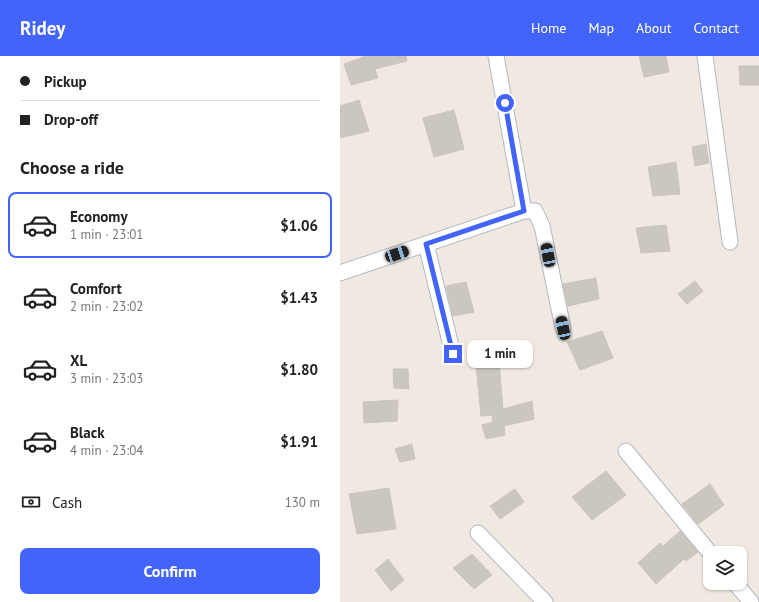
<!DOCTYPE html>
<html lang="en">
<head>
<meta charset="utf-8">
<style>
  :root { --surface:#fff; --page:#f2f2f2; --text:#222; --muted:#767676; --line:#e0e0e0; --accent:#4264fb }
  body { margin:0; font-family:"PT Sans",sans-serif; background:var(--page); color:var(--text); height:100vh; display:flex; flex-direction:column; font-size:15px; white-space:nowrap }
  * { box-sizing:border-box; margin:0 }
  p { font-size:13px; color:var(--muted) }
  .icon { flex:none; width:22px; height:22px; fill:none; stroke:currentColor; stroke-width:2; stroke-linecap:round; stroke-linejoin:round }
  .map { position:relative; flex:1; overflow:hidden }
  .details { display:flex; flex-direction:column; background:var(--surface); width:340px }
  .details>* { flex:none }
  .banner { display:grid; align-content:center; height:88px; padding:0 20px; background:var(--surface) }
  .tools { position:absolute; left:363px; top:490px; display:grid; gap:8px }
  .tools a { display:grid; place-items:center; width:44px; height:44px; border-radius:8px; background:var(--surface); box-shadow:0 1px 3px #0004; font-size:20px }
  .end { position:absolute; width:18px; height:18px; margin:-9px; border:5px solid #4264fb; background:#fff; box-shadow:0 0 0 2px #fff }
  .from { border-radius:50% }
  .bubble { position:absolute; height:28px; border-radius:8px; background:var(--surface); box-shadow:0 1px 3px #0004; font-size:13px; font-weight:700; line-height:28px; text-align:center }
  .car { position:absolute; width:12px; height:24px; margin:-12px -6px; border-radius:5px; box-shadow:0 0 3px 1px #0007; background:linear-gradient(#222 24%,#8ab4d8 0 40%,#222 0 76%,#8ab4d8 0 86%,#222 0) }
  .banner b { display:flex; align-items:center; gap:14px; height:38px; font-size:15px }
  .banner b+b { border-top:1px solid var(--line) }
  .banner i { width:10px; height:10px; background:var(--text) }
  ul { padding:0; list-style:none }
  li { display:flex; align-items:center; gap:12px; height:66px; margin:0 8px 6px; padding:0 12px; border:2px solid transparent; border-radius:8px }
  li div { flex:1 }
  li b { display:block; font-size:15px }
  li em { font-style:normal; font-weight:700 }
  li.active { border-color:var(--accent) }
  li>.icon { width:36px; height:36px; stroke-width:1.5 }
  h2 { padding:0 20px; font-size:18px; line-height:48px }
  .pay { display:flex; align-items:center; gap:10px; height:44px; padding:0 20px; font-size:15px }
  .pay p { margin-inline-start:auto }
  .action { display:flex; gap:8px; margin-top:auto; padding:8px 20px }
  .action a { flex:1; height:46px; border-radius:8px; background:var(--accent); color:#fff; font-size:16px; font-weight:700; line-height:46px; text-align:center }
  header { display:flex; align-items:center; gap:24px; box-sizing:border-box; height:56px; padding:0 20px; background:var(--accent); color:#fff }
  header strong { font-size:19px }
  nav { display:flex; gap:22px; margin-inline-start:auto; font-size:14px }
  main { display:flex; flex:1; min-height:0 }
  .map>svg:first-child { display:block }
  .building { fill:#cbc7bf; stroke:#cbc5ba }
  .lines { fill:none; stroke-linecap:round; stroke-linejoin:round }
  .minor-casing { stroke:#b4b7c1; stroke-width:17 }
  .minor { stroke:#fff; stroke-width:15 }
  .route { stroke:#4264fb; stroke-width:5 }
</style>
</head>
<body>
<header>
<strong>Ridey</strong>
<nav><a>Home</a><a>Map</a><a>About</a><a>Contact</a></nav>
</header>
<main>
<section class="details">
<div class="banner">
<b><i class="from"></i>Pickup</b>
<b><i></i>Drop-off</b>
</div>
<h2>Choose a ride</h2>
<ul>
<li class="active"><svg class="icon" aria-label="car" viewBox="0 0 24 24"><path d="M5 17H2v-5l4-1 3-4h7l3 4 3 1v5h-3M9 17h6M6 11h13"/><circle cx="7" cy="17" r="2"/><circle cx="17" cy="17" r="2"/></svg><div><b>Economy</b><p>1 min · 23:01</p></div><em>$1.06</em></li>
<li><svg class="icon" aria-label="car" viewBox="0 0 24 24"><path d="M5 17H2v-5l4-1 3-4h7l3 4 3 1v5h-3M9 17h6M6 11h13"/><circle cx="7" cy="17" r="2"/><circle cx="17" cy="17" r="2"/></svg><div><b>Comfort</b><p>2 min · 23:02</p></div><em>$1.43</em></li>
<li><svg class="icon" aria-label="car" viewBox="0 0 24 24"><path d="M5 17H2v-5l4-1 3-4h7l3 4 3 1v5h-3M9 17h6M6 11h13"/><circle cx="7" cy="17" r="2"/><circle cx="17" cy="17" r="2"/></svg><div><b>XL</b><p>3 min · 23:03</p></div><em>$1.80</em></li>
<li><svg class="icon" aria-label="car" viewBox="0 0 24 24"><path d="M5 17H2v-5l4-1 3-4h7l3 4 3 1v5h-3M9 17h6M6 11h13"/><circle cx="7" cy="17" r="2"/><circle cx="17" cy="17" r="2"/></svg><div><b>Black</b><p>4 min · 23:04</p></div><em>$1.91</em></li>
</ul>
<div class="pay"><svg class="icon" aria-label="cash" viewBox="0 0 24 24"><path d="M3 7h18v10H3z"/><circle cx="12" cy="12" r="2"/></svg>Cash<p>130 m</p></div>
<div class="action"><a>Confirm</a></div>
</section>
<div class="map">
<svg width="419" height="546" viewBox="0 0 419 546">
  <rect width="100%" height="100%" fill="#efe9e1"/>
  <!-- building -->
  <g class="building">
    <polygon points="26,0 66,0 67,5 35,13 38,22 11,29 4,8"/>
    <polygon points="299,0 326,0 329,16 304,21"/>
    <polygon points="399,10 419,10 419,29 400,29"/>
    <polygon points="19,44 29,75 0,82 0,50"/>
    <polygon points="114,54 124,93 94,101 83,62"/>
    <polygon points="366,88 369,107 355,110 352,91"/>
    <polygon points="336,106 340,138 313,140 308,111"/>
    <polygon points="326,169 330,195 301,197 296,172"/>
    <polygon points="256,222 259,243 228,250 223,228"/>
    <polygon points="355,225 363,235 347,248 338,238"/>
    <polygon points="126,226 134,256 113,260 106,230"/>
    <polygon points="262,275 273,302 240,314 227,286"/>
    <polygon points="159,306 163,353 192,345 194,363 164,370 165,379 146,383 142,369 153,366 152,359 141,360 136,309"/>
    <polygon points="53,313 68,313 69,333 54,332"/>
    <polygon points="58,344 57,365 24,367 23,346"/>
    <polygon points="72,388 75,403 60,406 55,393"/>
    <polygon points="266,415 286,439 252,464 232,441"/>
    <polygon points="370,428 384,449 358,468 342,448"/>
    <polygon points="49,432 56,473 17,478 9,438"/>
    <polygon points="175,433 184,446 160,463 150,450"/>
    <polygon points="340,475 358,496 346,505 344,503 316,528 298,507 320,487 323,490"/>
    <polygon points="132,498 152,519 134,533 113,512"/>
    <polygon points="48,503 64,524 51,535 35,514"/>
  </g>
  <g class="lines">
    <defs>
      <g id="minor">
        <polyline points="365,0 390,186"/>
        <polyline points="184,155 195,155 202,170 223,272"/>
        <polyline points="86,188 113,298"/>
        <polyline points="0,217 184,155 156,0"/>
        <polyline points="286,395 370,497"/>
        <polyline points="138,477 205,546"/>
        <polyline points="395,527 411,546"/>
      </g>
    </defs>
    <!-- minor casing -->
    <use href="#minor" class="minor-casing"/>
    <!-- minor -->
    <use href="#minor" class="minor"/>
  </g>
  <g class="lines">
    <!-- route -->
    <polyline class="route" points="113,298 86,188 184,155 165,47"/>
  </g>
</svg>
<div class="tools">
<a><svg class="icon" aria-label="layers" viewBox="0 0 24 24"><path d="M12 4l9 5-9 5-9-5zM3 14l9 5 9-5"/></svg></a>
</div>
<i class="end from" style="left:165px;top:47px"></i>
<i class="end" style="left:113px;top:298px"></i>
<div class="bubble" style="left:127px;top:284px;width:66px">1 min</div>
<i class="car" style="left:57px;top:198px;rotate:71deg"></i>
<i class="car" style="left:208px;top:199px;rotate:349deg"></i>
<i class="car" style="left:223px;top:272px;rotate:348deg"></i>
</div>
</main>
</body>
</html>
